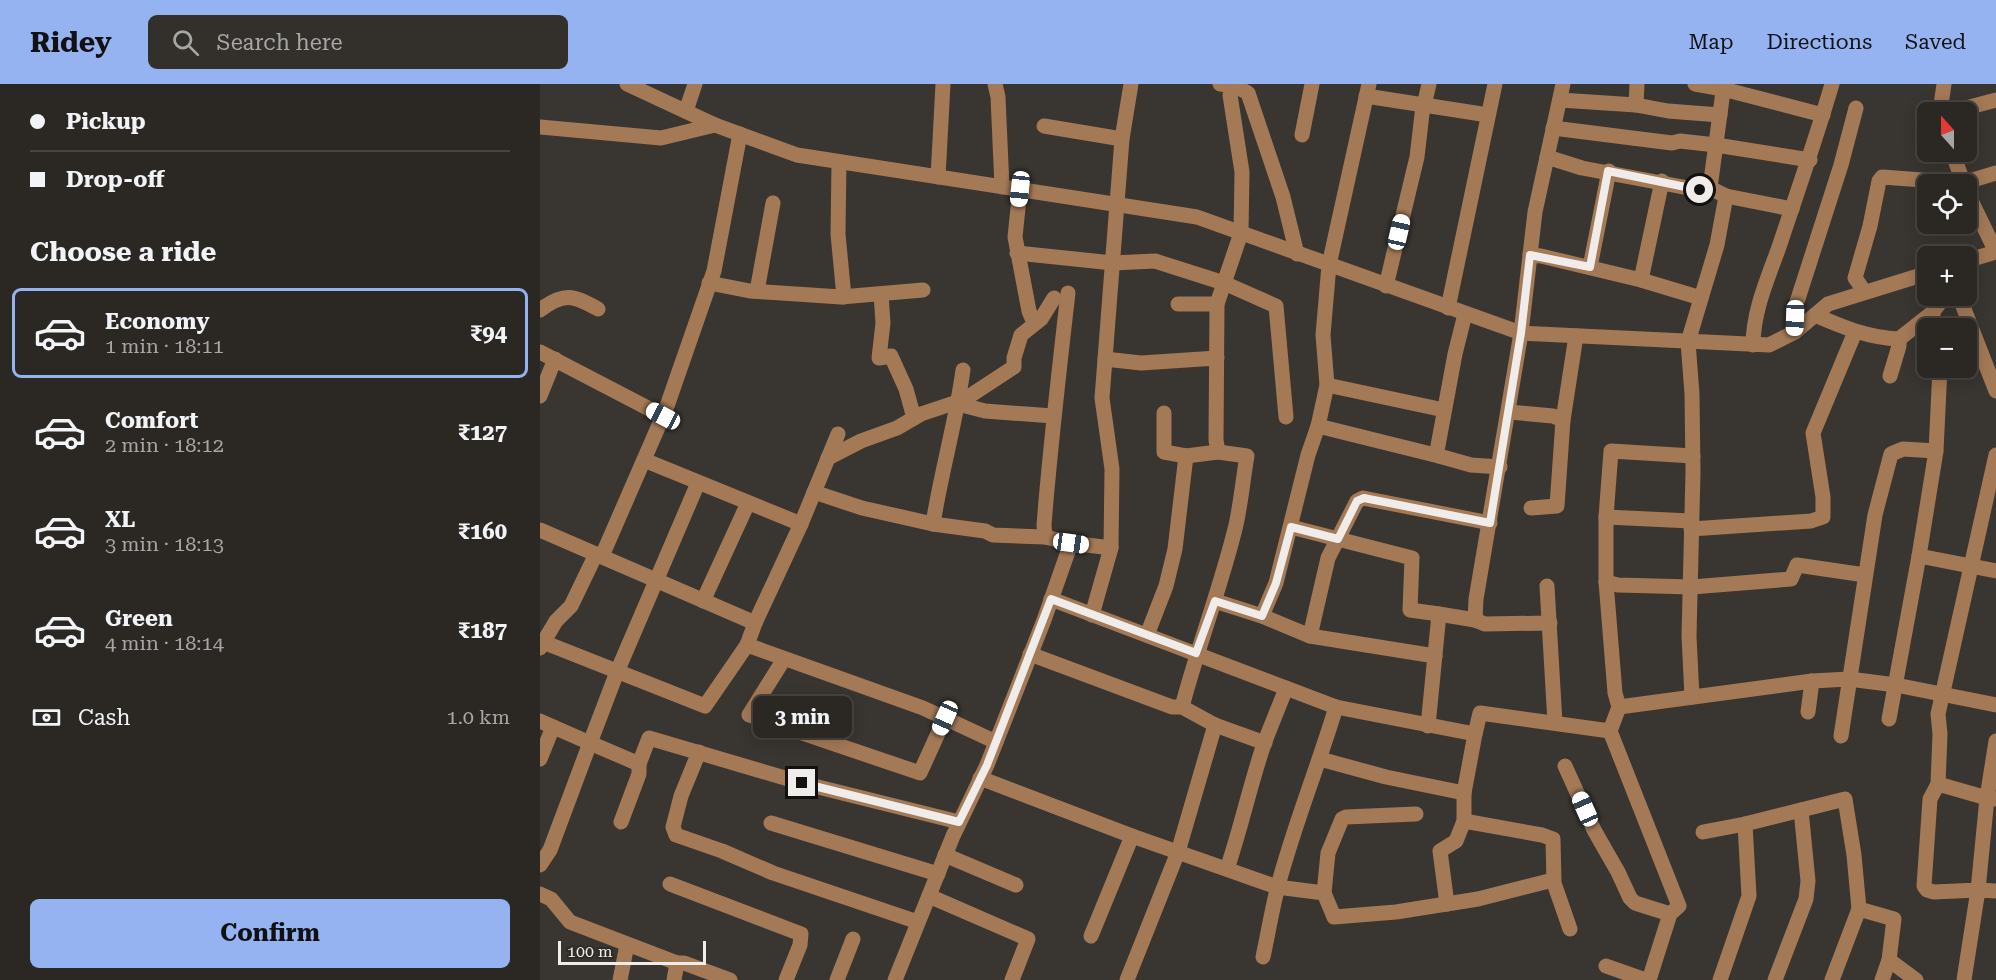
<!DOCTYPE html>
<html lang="en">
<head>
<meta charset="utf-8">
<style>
  :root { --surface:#2b2824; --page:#33302c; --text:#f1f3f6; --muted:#a6a6a6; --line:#474441; --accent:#95b2f1 }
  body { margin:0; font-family:"Roboto Serif",serif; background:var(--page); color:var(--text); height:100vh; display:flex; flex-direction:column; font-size:22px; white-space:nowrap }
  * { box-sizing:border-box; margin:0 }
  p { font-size:20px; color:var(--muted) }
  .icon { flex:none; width:33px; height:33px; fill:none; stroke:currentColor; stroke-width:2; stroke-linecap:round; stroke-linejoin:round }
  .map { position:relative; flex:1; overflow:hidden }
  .details { display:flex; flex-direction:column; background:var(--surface); width:540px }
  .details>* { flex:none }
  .banner { display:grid; align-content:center; height:132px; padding:0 30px; background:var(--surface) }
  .needle { width:39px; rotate:339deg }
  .controls { position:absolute; left:1377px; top:18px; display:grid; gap:12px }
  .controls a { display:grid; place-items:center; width:60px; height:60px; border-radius:9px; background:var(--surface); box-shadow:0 3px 15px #0003,0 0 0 2px var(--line); font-size:30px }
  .scale { position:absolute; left:18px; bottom:15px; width:148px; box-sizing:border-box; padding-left:6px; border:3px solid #efece9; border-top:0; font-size:16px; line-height:21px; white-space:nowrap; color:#efece9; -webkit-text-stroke:4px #2f2b26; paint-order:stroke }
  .end { position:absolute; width:27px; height:27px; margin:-14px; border:8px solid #efece9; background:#111; box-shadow:0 0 0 3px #111 }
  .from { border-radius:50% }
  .bubble { position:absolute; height:42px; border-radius:9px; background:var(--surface); box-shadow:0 3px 15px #0003,0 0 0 2px var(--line); font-size:20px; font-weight:700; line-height:42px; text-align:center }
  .car { position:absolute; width:18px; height:36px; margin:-18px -9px; border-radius:8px; box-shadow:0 0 4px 2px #0007; background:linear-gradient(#fff 24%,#345 0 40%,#fff 0 76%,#345 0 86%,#fff 0) }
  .banner b { display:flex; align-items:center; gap:21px; height:57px; font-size:22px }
  .banner b+b { border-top:2px solid var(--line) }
  .banner i { width:15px; height:15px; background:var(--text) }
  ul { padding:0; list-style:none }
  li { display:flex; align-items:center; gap:18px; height:90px; margin:0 12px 9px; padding:0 18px; border:3px solid transparent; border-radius:9px }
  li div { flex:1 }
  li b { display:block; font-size:22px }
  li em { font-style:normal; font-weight:700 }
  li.on { border-color:var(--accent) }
  li>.icon { width:54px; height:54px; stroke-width:1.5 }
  h2 { padding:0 30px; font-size:27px; line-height:72px }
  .pay { display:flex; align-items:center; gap:15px; height:66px; padding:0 30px; font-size:22px }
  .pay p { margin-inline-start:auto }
  .button { display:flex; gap:12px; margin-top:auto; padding:12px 30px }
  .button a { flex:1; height:69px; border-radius:9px; background:var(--accent); color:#111; font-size:24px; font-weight:700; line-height:69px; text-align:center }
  header { display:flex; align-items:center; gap:36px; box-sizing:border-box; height:84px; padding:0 30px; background:var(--accent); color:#111 }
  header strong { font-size:28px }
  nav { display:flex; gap:33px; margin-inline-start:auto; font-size:21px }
  .search { width:420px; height:54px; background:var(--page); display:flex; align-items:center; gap:15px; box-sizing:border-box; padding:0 21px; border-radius:9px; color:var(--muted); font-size:22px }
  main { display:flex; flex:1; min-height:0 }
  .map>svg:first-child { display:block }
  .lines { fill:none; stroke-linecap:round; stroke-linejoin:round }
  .minor { stroke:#a37956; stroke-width:15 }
  .route { stroke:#efece9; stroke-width:8 }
</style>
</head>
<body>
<header>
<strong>Ridey</strong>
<div class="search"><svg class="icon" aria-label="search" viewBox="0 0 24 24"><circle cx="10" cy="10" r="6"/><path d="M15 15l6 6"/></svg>Search here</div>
<nav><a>Map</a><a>Directions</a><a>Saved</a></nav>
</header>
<main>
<section class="details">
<div class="banner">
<b><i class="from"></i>Pickup</b>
<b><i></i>Drop-off</b>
</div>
<h2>Choose a ride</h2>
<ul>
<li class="on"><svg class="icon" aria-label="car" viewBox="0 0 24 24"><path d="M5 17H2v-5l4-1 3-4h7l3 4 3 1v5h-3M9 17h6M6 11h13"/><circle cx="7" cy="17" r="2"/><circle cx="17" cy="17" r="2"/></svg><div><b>Economy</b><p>1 min · 18:11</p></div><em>₹94</em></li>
<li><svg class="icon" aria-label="car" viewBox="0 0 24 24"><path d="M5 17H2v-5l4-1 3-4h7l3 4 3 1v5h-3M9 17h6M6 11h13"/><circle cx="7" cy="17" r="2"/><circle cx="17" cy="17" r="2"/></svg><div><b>Comfort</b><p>2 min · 18:12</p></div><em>₹127</em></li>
<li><svg class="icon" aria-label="car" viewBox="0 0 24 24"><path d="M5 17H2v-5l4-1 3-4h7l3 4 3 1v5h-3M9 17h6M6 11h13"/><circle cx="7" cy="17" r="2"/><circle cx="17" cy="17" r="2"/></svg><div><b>XL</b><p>3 min · 18:13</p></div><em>₹160</em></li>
<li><svg class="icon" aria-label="car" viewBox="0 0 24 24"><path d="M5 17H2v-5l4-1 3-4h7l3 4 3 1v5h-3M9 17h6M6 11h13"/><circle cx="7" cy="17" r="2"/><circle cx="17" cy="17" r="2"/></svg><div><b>Green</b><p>4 min · 18:14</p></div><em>₹187</em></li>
</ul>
<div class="pay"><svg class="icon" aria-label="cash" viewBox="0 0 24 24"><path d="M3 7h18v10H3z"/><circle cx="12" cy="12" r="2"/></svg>Cash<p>1.0 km</p></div>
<div class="button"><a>Confirm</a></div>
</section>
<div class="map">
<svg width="1456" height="896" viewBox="0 0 1456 896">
  <rect width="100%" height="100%" fill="#393530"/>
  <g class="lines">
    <!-- minor -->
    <g class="minor">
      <polyline points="87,0 175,41 257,71 657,133 981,249 1229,261 1255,248 1288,220 1388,189"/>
      <polyline points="455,0 458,13 462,103"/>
      <polyline points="680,0 695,2 708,9 743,113 757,170"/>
      <polyline points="1155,0 1183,5 1283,31"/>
      <polyline points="826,12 948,31"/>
      <polyline points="1020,16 1096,21 1128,27 1180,31"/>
      <polyline points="1096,21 1097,0"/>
      <polyline points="146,27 155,0"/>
      <polyline points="1400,28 1404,0"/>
      <polyline points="1411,28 1456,16"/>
      <polyline points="504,42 582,55"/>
      <polyline points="0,43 121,54 175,41"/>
      <polyline points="1013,44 1132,59 1140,57 1176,61 1270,76"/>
      <polyline points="762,51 772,0"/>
      <polyline points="1412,68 1424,100"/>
      <polyline points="1007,73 1042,84 1159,106 1170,104"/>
      <polyline points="299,78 298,150 304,213"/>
      <polyline points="398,93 403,0"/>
      <polyline points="480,105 475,153 489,227 494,239"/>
      <polyline points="1426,106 1456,168"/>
      <polyline points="1186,112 1252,125"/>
      <polyline points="477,169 573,179 615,177 684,199 736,222 746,333"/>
      <polyline points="990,171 1001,172 1101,196 1161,214"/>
      <polyline points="1426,177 1456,168"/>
      <polyline points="1050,183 1069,87"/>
      <polyline points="1101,196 1122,97"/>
      <polyline points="169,199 210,207 301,213 383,206"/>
      <polyline points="846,202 877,73 882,30 889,0"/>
      <polyline points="217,207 233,119"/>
      <polyline points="1325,208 1315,194 1330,142 1339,97 1342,93 1423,99 1456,89"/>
      <polyline points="341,210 343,239 339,274 351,272 366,305 374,334"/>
      <polyline points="1419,212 1456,307"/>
      <polyline points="638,220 677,220"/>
      <polyline points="908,224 955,0"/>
      <path d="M0,226C24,208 33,211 58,225"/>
      <polyline points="925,230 915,270 897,367 899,372 931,381 960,383"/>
      <path d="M1275,231C1303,243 1328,254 1359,255L1392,229"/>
      <polyline points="1397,244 1392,229 1405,212"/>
      <polyline points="1255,248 1256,221 1301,81 1316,24"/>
      <path d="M1213,261C1213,227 1228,194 1239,163C1257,109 1276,55 1292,0"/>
      <polyline points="0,268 123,332"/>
      <polyline points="565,275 601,279 677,274"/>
      <polyline points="1400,284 1396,367 1379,472 1456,487"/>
      <polyline points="1350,292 1359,262 1359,255"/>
      <polyline points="787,301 904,326"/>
      <polyline points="0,312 15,275"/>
      <polyline points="419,319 474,283 474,274 481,251 501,235 514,214"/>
      <polyline points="969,328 1013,332 1023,336"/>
      <path d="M624,329V368L646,372L678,368L707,372C703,395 701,418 696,441C681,503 658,562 642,623"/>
      <polyline points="778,342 899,372"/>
      <polyline points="678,368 676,356 677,220 701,149 702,88 690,11 696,0"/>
      <polyline points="1456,371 1398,630 1400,650 1398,700 1390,715 1384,802 1387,806 1394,808 1438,806 1447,714 1456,715"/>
      <polyline points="288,374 321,357 357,344 381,330 414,319 445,327 513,332"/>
      <polyline points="104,376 261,440"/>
      <polyline points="158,399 77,588 50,659 99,680 109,654 262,699 419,738"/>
      <polyline points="274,408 322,424 393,440 445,447 453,451 505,453 531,459"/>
      <polyline points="991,424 1017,422 1023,336 1036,252"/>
      <polyline points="1066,433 1151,437"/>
      <path d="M393,440C401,388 416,338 423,286"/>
      <polyline points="751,443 872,474 870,526 899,530"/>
      <polyline points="1151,445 1271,437 1283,433 1283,413 1273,349 1315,248"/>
      <polyline points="0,446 215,539 207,561 383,624 456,658"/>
      <path d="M505,453L504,441C510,364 519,287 528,209"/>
      <polyline points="62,472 126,325 174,187 200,50"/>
      <polyline points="1066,498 1078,501 1152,503 1251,495 1257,481 1325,491"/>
      <polyline points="1007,502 1015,639"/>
      <polyline points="511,515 796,623 935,650 940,629 1070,647 1079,623 1272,597"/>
      <polyline points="163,517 208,419"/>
      <polyline points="675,517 722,532 770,552 895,572"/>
      <polyline points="552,531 571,464"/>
      <polyline points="722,532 736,499 768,371 778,342 787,301 783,251 789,181 829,0"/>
      <polyline points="935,536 945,540 1010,539"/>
      <polyline points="215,539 261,440 298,350"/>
      <polyline points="607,551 626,502 635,465 646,372"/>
      <polyline points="770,552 788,474 817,417 823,414 950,439"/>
      <polyline points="3,558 165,622 207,561"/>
      <polyline points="0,564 16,537 31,522 56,470"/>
      <polyline points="490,570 632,623 642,623 675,641 725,659"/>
      <polyline points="244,575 209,631 380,689 405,634"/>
      <polyline points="1152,613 1149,552 1153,388 1152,310 1148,258 1177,161 1186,112 1170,104 1184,0"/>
      <polyline points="1079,623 1075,609 1066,498 1066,433 1071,367 1153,372"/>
      <polyline points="1268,628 1272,597 1309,595 1356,601 1456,621"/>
      <polyline points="1349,635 1379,472"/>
      <polyline points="0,637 50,659 10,766 0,781"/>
      <polyline points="888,642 899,530 935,536 936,515 981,249 995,128 1023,0"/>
      <polyline points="1070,647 1139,822 1130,830 1109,896"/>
      <polyline points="1301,652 1335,431 1351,370 1363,365 1396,367"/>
      <polyline points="159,668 141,712 133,743 136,751 182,767 233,789 378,838"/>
      <polyline points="0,675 13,643"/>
      <polyline points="780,675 846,693 924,709"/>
      <polyline points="1025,682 1054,746 1078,788 1090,814 1095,819 1130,830"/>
      <polyline points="440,694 592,752 737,803 784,809 794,833 856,828 938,815 1013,796"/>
      <polyline points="1398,700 1447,714 1456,657"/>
      <polyline points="924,737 1002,751 1013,755 1014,799 1030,845"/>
      <polyline points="81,738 99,690 99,680"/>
      <polyline points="231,739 398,790"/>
      <polyline points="1163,748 1205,740"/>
      <polyline points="405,771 476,801"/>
      <path d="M687,785C701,744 710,701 724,660C731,641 739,623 746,604"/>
      <polyline points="130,800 261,850 260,861 246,896"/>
      <polyline points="784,809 788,769 802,735 806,733 876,730"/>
      <polyline points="0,810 11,815 30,838 137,879 144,879 190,896"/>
      <polyline points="389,812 488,855 472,896"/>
      <polyline points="907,820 900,767 916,757 924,737 924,709 935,650"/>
      <polyline points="551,852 592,752"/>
      <path d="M723,873C728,850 732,825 738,802C754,741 778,683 796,623"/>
      <polyline points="1066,882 1106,896"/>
      <polyline points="80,896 87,861"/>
      <polyline points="134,896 137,879"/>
      <polyline points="297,896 313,855"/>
      <polyline points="355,896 413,752 447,681 504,536 531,459 571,464 572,385 562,314 582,55 591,0"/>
      <polyline points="587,896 638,768 675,641"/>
      <polyline points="1180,896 1209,812 1205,740 1305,715 1314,771 1319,825 1354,835 1349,876 1376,896"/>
      <polyline points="1235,896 1266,815 1268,797 1261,726"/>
      <polyline points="1292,896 1319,825"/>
      <polyline points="1342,896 1349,876"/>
      <polyline points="1424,896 1438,806 1456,807"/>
    </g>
  </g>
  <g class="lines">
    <!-- route -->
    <polyline class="route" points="262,699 419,738 447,681 511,515 656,569 675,517 722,532 736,499 751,443 798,455 817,417 824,414 950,439 981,249 990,171 1050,183 1068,87 1160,106"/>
  </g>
</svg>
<div class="controls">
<a><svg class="needle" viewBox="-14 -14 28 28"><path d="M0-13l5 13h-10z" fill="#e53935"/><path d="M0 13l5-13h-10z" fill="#a6a6a6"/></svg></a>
<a><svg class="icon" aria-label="locate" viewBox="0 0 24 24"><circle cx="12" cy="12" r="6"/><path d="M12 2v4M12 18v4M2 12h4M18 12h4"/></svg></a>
<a>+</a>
<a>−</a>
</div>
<div class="scale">100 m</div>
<i class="end from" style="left:1160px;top:106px"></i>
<i class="end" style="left:262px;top:699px"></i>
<div class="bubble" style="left:213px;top:612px;width:99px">3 min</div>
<i class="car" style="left:480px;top:105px;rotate:186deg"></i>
<i class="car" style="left:859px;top:148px;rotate:13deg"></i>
<i class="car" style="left:1255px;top:234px;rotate:182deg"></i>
<i class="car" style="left:123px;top:332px;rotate:298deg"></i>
<i class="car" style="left:531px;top:459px;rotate:98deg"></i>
<i class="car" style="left:405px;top:634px;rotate:204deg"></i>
<i class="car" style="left:1045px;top:725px;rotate:336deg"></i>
</div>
</main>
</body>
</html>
